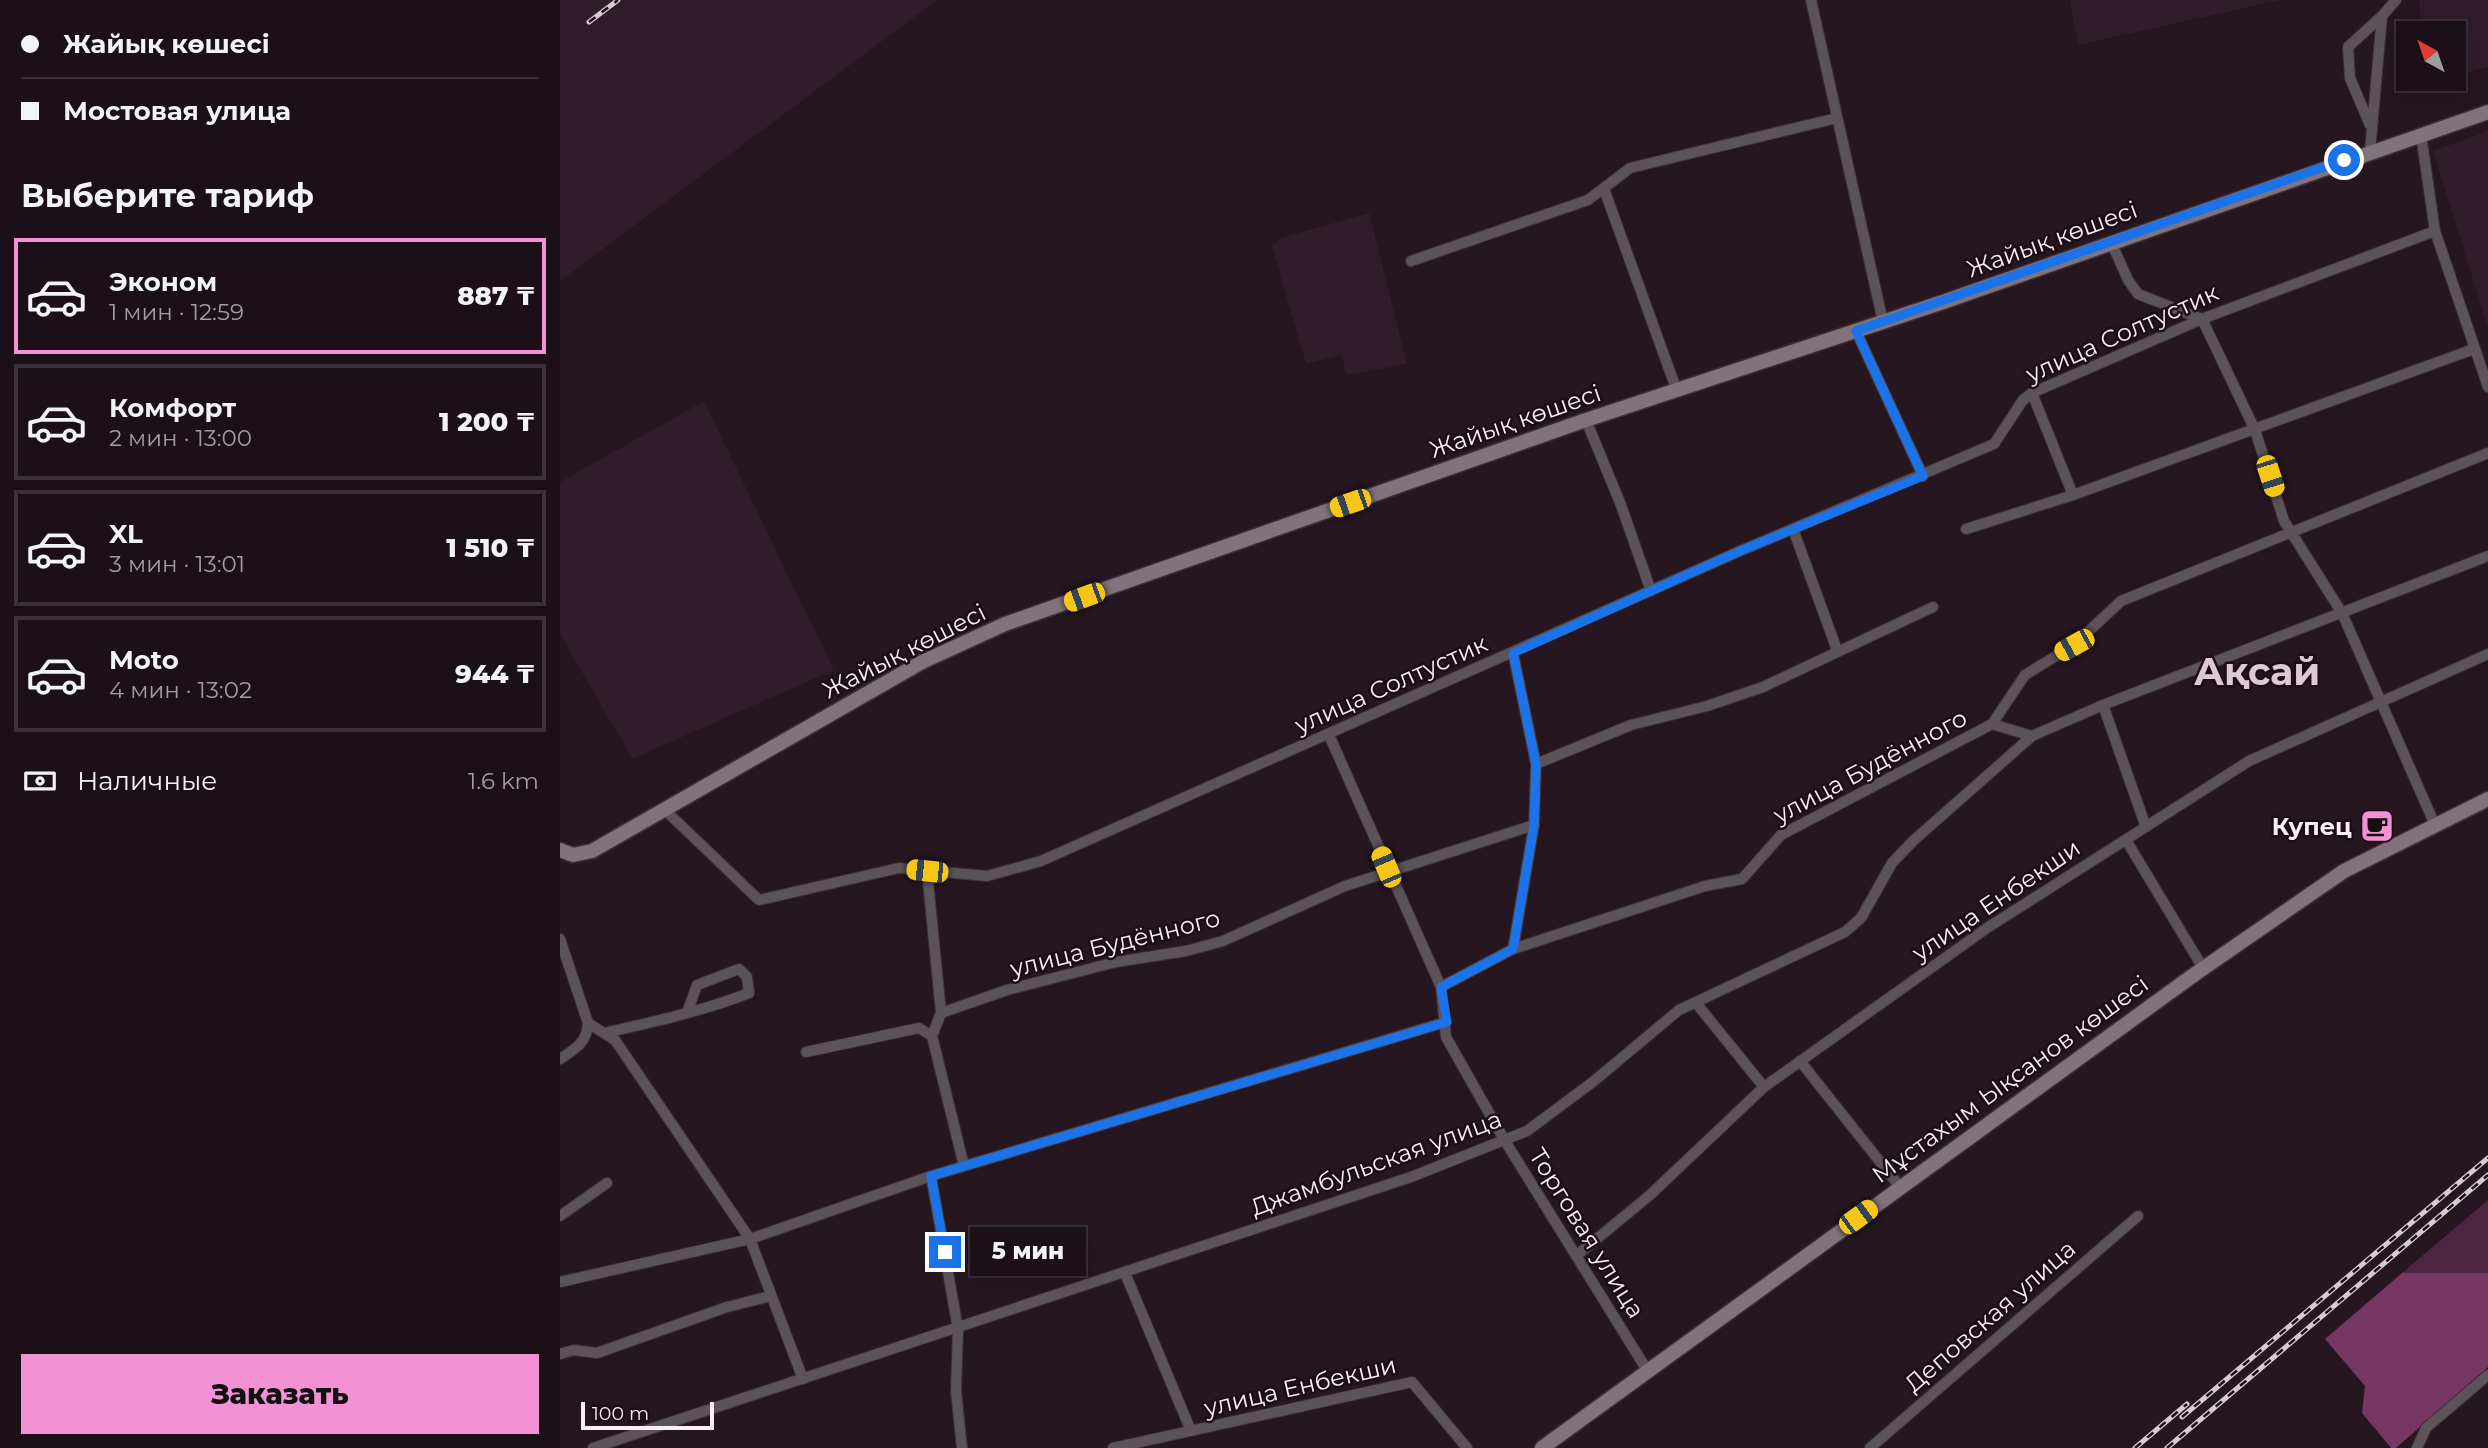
<!DOCTYPE html>
<html lang="ru">
<head>
<meta charset="utf-8">
<style>
  :root { --surface:#1c1018; --page:#251921; --text:#f1f3f6; --muted:#a09da2; --line:#3a3037; --accent:#f491d4 }
  body { margin:0; font-family:Montserrat,sans-serif; background:var(--page); color:var(--text); height:100vh; display:flex; flex-direction:column; font-size:26px; white-space:nowrap }
  * { box-sizing:border-box; margin:0 }
  p { font-size:23px; color:var(--muted) }
  .icon { flex:none; width:38px; height:38px; fill:none; stroke:currentColor; stroke-width:2; stroke-linecap:round; stroke-linejoin:round }
  .map { position:relative; flex:1; overflow:hidden }
  .drawer { display:flex; flex-direction:column; background:var(--surface); width:560px }
  .drawer>* { flex:none }
  .hud { display:grid; align-content:center; height:154px; padding:0 21px; background:var(--surface) }
  .needle { width:46px; rotate:320deg }
  .controls { position:absolute; left:1836px; top:21px; display:grid; gap:14px }
  .controls a { display:grid; place-items:center; width:70px; height:70px; border-radius:0px; background:var(--surface); box-shadow:0 4px 18px #0003,0 0 0 2px var(--line); font-size:35px }
  .scale { position:absolute; left:21px; bottom:18px; width:133px; box-sizing:border-box; padding-left:7px; border:4px solid #f9eef5; border-top:0; font-size:19px; line-height:24px; white-space:nowrap; color:#f9eef5; -webkit-text-stroke:5px #1c0d17; paint-order:stroke }
  .end { position:absolute; width:32px; height:32px; margin:-16px; border:9px solid #1a73e8; background:#fff; box-shadow:0 0 0 4px #fff }
  .from { border-radius:50% }
  .bubble { position:absolute; height:49px; border-radius:0px; background:var(--surface); box-shadow:0 4px 18px #0003,0 0 0 2px var(--line); font-size:23px; font-weight:800; line-height:49px; text-align:center }
  .car { position:absolute; width:21px; height:42px; margin:-21px -10px; border-radius:9px; box-shadow:0 0 5px 2px #0007; background:linear-gradient(#f5c518 24%,#345 0 40%,#f5c518 0 76%,#345 0 86%,#f5c518 0) }
  .hud b { display:flex; align-items:center; gap:24px; height:66px; font-size:26px }
  .hud b+b { border-top:2px solid var(--line) }
  .hud i { width:18px; height:18px; background:var(--text) }
  ul { padding:0; list-style:none }
  li { display:flex; align-items:center; gap:21px; height:116px; margin:0 14px 10px; padding:0 7px; border:4px solid var(--line); border-radius:0px }
  li div { flex:1 }
  li b { display:block; font-size:26px }
  li em { font-style:normal; font-weight:800 }
  li.current { border-color:var(--accent) }
  li>.icon { width:63px; height:63px; stroke-width:1.5 }
  h2 { padding:0 21px; font-size:32px; line-height:84px }
  .pay { display:flex; align-items:center; gap:18px; height:77px; padding:0 21px; font-size:26px }
  .pay p { margin-inline-start:auto }
  .primary-button { display:flex; gap:14px; margin-top:auto; padding:14px 21px }
  .primary-button a { flex:1; height:80px; border-radius:0px; background:var(--accent); color:#111; font-size:28px; font-weight:800; line-height:80px; text-align:center }
  main { display:flex; flex:1; min-height:0 }
  .map>svg:first-child { display:block }
  .built { fill:#311c2a }
  .green { fill:#4c2540 }
  .forest { fill:#763763 }
  .lines { fill:none; stroke-linecap:round; stroke-linejoin:round }
  .street-casing { stroke:#3e303a; stroke-width:12 }
  .secondary-casing { stroke:#3e303a; stroke-width:17 }
  .street { stroke:#5c5359; stroke-width:10 }
  .secondary { stroke:#81737c; stroke-width:14 }
  .rail-casing { stroke:#d6cbd2; stroke-width:5 }
  .rail { stroke:#1c0d17; stroke-width:2.5; stroke-dasharray:8; stroke-linecap:butt }
  .route { stroke:#1a73e8; stroke-width:9 }
  .labels { text-anchor:middle; dominant-baseline:central; stroke-width:5; stroke-linejoin:round; paint-order:stroke }
  .street-label { font-size:24px; fill:#f9eef5; stroke:#1c0d17 }
  .poi-label { font-size:24px; font-weight:bold; fill:#f9eef5; stroke:#1c0d17; text-anchor:end }
  .town-label { font-size:38px; font-weight:bold; fill:#dec8d6; stroke:#1c0d17 }
</style>
</head>
<body>
<main>
<section class="drawer">
<div class="hud">
<b><i class="from"></i>Жайық көшесі</b>
<b><i></i>Мостовая улица</b>
</div>
<h2>Выберите тариф</h2>
<ul>
<li class="current"><svg class="icon" aria-label="car" viewBox="0 0 24 24"><path d="M5 17H2v-5l4-1 3-4h7l3 4 3 1v5h-3M9 17h6M6 11h13"/><circle cx="7" cy="17" r="2"/><circle cx="17" cy="17" r="2"/></svg><div><b>Эконом</b><p>1 мин · 12:59</p></div><em>887 ₸</em></li>
<li><svg class="icon" aria-label="car" viewBox="0 0 24 24"><path d="M5 17H2v-5l4-1 3-4h7l3 4 3 1v5h-3M9 17h6M6 11h13"/><circle cx="7" cy="17" r="2"/><circle cx="17" cy="17" r="2"/></svg><div><b>Комфорт</b><p>2 мин · 13:00</p></div><em>1 200 ₸</em></li>
<li><svg class="icon" aria-label="car" viewBox="0 0 24 24"><path d="M5 17H2v-5l4-1 3-4h7l3 4 3 1v5h-3M9 17h6M6 11h13"/><circle cx="7" cy="17" r="2"/><circle cx="17" cy="17" r="2"/></svg><div><b>XL</b><p>3 мин · 13:01</p></div><em>1 510 ₸</em></li>
<li><svg class="icon" aria-label="car" viewBox="0 0 24 24"><path d="M5 17H2v-5l4-1 3-4h7l3 4 3 1v5h-3M9 17h6M6 11h13"/><circle cx="7" cy="17" r="2"/><circle cx="17" cy="17" r="2"/></svg><div><b>Moto</b><p>4 мин · 13:02</p></div><em>944 ₸</em></li>
</ul>
<div class="pay"><svg class="icon" aria-label="cash" viewBox="0 0 24 24"><path d="M3 7h18v10H3z"/><circle cx="12" cy="12" r="2"/></svg>Наличные<p>1.6 km</p></div>
<div class="primary-button"><a>Заказать</a></div>
</section>
<div class="map">
<svg width="1928" height="1448" viewBox="0 0 1928 1448">
  <rect width="100%" height="100%" fill="#251620"/>
  <!-- built -->
  <g class="built">
    <polygon points="0,0 377,0 0,281"/>
    <polygon points="1510,0 1721,0 1518,45"/>
    <polygon points="1859,0 1928,0 1928,67 1894,76 1894,33 1862,33"/>
    <polygon points="1928,131 1928,328 1873,151"/>
    <polygon points="809,213 847,364 787,375 781,355 746,364 712,246 721,238"/>
    <polygon points="144,401 274,670 72,759 0,634 0,482"/>
  </g>
  <!-- green -->
  <polygon class="green" points="1928,1200 1928,1273 1842,1273"/>
  <!-- forest -->
  <polygon class="forest" points="1842,1273 1928,1273 1928,1367 1836,1448 1831,1448 1802,1413 1805,1386 1765,1339"/>
  <g class="lines">
    <defs>
      <g id="street">
        <polyline points="1251,0 1323,322"/>
        <polyline points="1810,125 1790,78 1788,47 1822,16"/>
        <polyline points="1861,135 1875,231 1928,387"/>
        <polyline points="1810,151 1822,16 1836,0"/>
        <polyline points="1044,189 1117,391"/>
        <polyline points="1551,242 1568,280 1578,294 1642,319 1695,430 1724,521 1782,613 1875,825"/>
        <polyline points="851,261 1028,200 1070,168 1277,118"/>
        <polyline points="1296,331 1363,476"/>
        <polyline points="1472,393 1513,495"/>
        <polyline points="1026,420 1061,505 1091,591"/>
        <polyline points="1233,529 1277,650"/>
        <polyline points="1406,529 1513,495 1914,349"/>
        <polyline points="1543,705 1586,827"/>
        <polyline points="1432,724 1472,736"/>
        <polyline points="769,735 881,987 886,1037 945,1141 1087,1370"/>
        <polyline points="976,764 1071,725 1147,706 1203,687 1373,607"/>
        <polyline points="105,810 199,900 339,868 427,876 481,861 1180,551 1434,444 1463,400 1472,393 1642,319 1875,231"/>
        <polyline points="1566,840 1643,968"/>
        <polyline points="367,871 381,1013 372,1036 404,1166"/>
        <path d="M0,939L28,1023C27,1043 15,1049 0,1059"/>
        <polyline points="953,949 1145,886 1182,879 1221,835 1432,724 1465,675 1514,645 1561,601 1928,453"/>
        <polyline points="881,987 953,949 974,825 976,764 953,653"/>
        <polyline points="1136,1003 1204,1087"/>
        <polyline points="381,1013 447,990 556,962 626,951 663,941 785,886 974,825"/>
        <polyline points="28,1023 55,1040 190,1239 243,1379"/>
        <path d="M44,1033C93,1022 143,1011 189,993L187,977L179,969L137,985L127,1013"/>
        <polyline points="246,1052 359,1028 372,1036"/>
        <polyline points="1240,1061 1340,1187"/>
        <polyline points="371,1176 398,1329 396,1391 402,1448"/>
        <polyline points="0,1216 47,1183"/>
        <polyline points="1016,1256 1090,1195 1204,1087 1427,928 1689,761 1928,654"/>
        <polyline points="565,1273 631,1431"/>
        <polyline points="0,1282 190,1239 371,1176 886,1022"/>
        <polyline points="0,1354 14,1350 37,1353 167,1307 211,1296"/>
        <polyline points="33,1448 851,1177 967,1131 1034,1081 1119,1010 1285,932 1301,918 1332,863 1353,841 1472,736 1543,705 1928,556"/>
        <polyline points="553,1448 852,1382 907,1448"/>
        <polyline points="1310,1448 1578,1216"/>
        <polyline points="1857,1448 1866,1428 1928,1375"/>
      </g>
      <g id="secondary">
        <polyline points="0,850 13,855 32,851 362,662 445,624 1026,420 1383,302 1928,112"/>
        <polyline points="982,1448 1635,974 1784,871 1928,799"/>
      </g>
    </defs>
    <!-- street casing -->
    <use href="#street" class="street-casing"/>
    <!-- secondary casing -->
    <use href="#secondary" class="secondary-casing"/>
    <!-- street -->
    <use href="#street" class="street"/>
    <!-- secondary -->
    <use href="#secondary" class="secondary"/>
    <defs>
      <g id="rail">
        <polyline points="29,22 58,0"/>
        <polyline points="1622,1417 1928,1158"/>
        <polyline points="1575,1448 1627,1404"/>
        <polyline points="1607,1448 1928,1175"/>
      </g>
    </defs>
    <!-- rail casing -->
    <use href="#rail" class="rail-casing"/>
    <!-- rail -->
    <use href="#rail" class="rail"/>
  </g>
  <g class="lines">
    <!-- route -->
    <polyline class="route" points="385,1252 371,1176 887,1022 881,987 953,949 974,825 976,764 953,653 1180,551 1363,476 1296,331 1784,160"/>
  </g>
  <!-- icons -->
  <defs>
    <symbol id="cafe-square" viewBox="-11 -11 22 22"><rect x="-9" y="-9" width="18" height="18" rx="4" fill="#f491d4" stroke="#1c0d17"/><path d="M-5.5-4.5H6V0H3Q3 3.5 0 3.5H-2.5Q-5.5 3.5-5.5 0ZM3-3.2v2h1.7v-2ZM-6 4.5H4V6H-6Z" fill="#111"/></symbol>
  </defs>
  <g fill-rule="evenodd">
    <use href="#cafe-square" x="1798" y="807" width="38" height="38"/>
  </g>
  <g class="labels">
    <!-- street labels -->
    <g class="street-label">
      <text transform="translate(1492 239) rotate(-20)">Жайық көшесі</text>
      <text transform="translate(1562 333) rotate(-24)">улица Солтустик</text>
      <text transform="translate(955 421) rotate(-19)">Жайық көшесі</text>
      <text transform="translate(344 651) rotate(-27)">Жайық көшесі</text>
      <text transform="translate(831 684) rotate(-24)">улица Солтустик</text>
      <text transform="translate(1310 766) rotate(-28)">улица Будённого</text>
      <text transform="translate(1436 900) rotate(-34)">улица Енбекши</text>
      <text transform="translate(555 943) rotate(-14)">улица Будённого</text>
      <text transform="translate(1450 1079) rotate(-36)">Мұстахым Ықсанов көшесі</text>
      <text transform="translate(816 1163) rotate(-20)">Джамбульская улица</text>
      <text transform="translate(1027 1233) rotate(58)">Торговая улица</text>
      <text transform="translate(1430 1316) rotate(-41)">Деповская улица</text>
      <text transform="translate(740 1386) rotate(-13)">улица Енбекши</text>
    </g>
    <!-- poi labels -->
    <g class="poi-label">
      <text x="1792" y="826">Купец</text>
    </g>
    <!-- town labels -->
    <g class="town-label">
      <text x="1697" y="671">Ақсай</text>
    </g>
  </g>
</svg>
<div class="controls">
<a><svg class="needle" viewBox="-14 -14 28 28"><path d="M0-13l5 13h-10z" fill="#e53935"/><path d="M0 13l5-13h-10z" fill="#a09da2"/></svg></a>
</div>
<div class="scale">100 m</div>
<i class="end from" style="left:1784px;top:160px"></i>
<i class="end" style="left:385px;top:1252px"></i>
<div class="bubble" style="left:410px;top:1227px;width:116px">5 мин</div>
<i class="car" style="left:1710px;top:476px;rotate:162deg"></i>
<i class="car" style="left:790px;top:503px;rotate:251deg"></i>
<i class="car" style="left:524px;top:597px;rotate:250deg"></i>
<i class="car" style="left:1514px;top:645px;rotate:241deg"></i>
<i class="car" style="left:826px;top:867px;rotate:337deg"></i>
<i class="car" style="left:367px;top:871px;rotate:276deg"></i>
<i class="car" style="left:1298px;top:1217px;rotate:54deg"></i>
</div>
</main>
</body>
</html>
